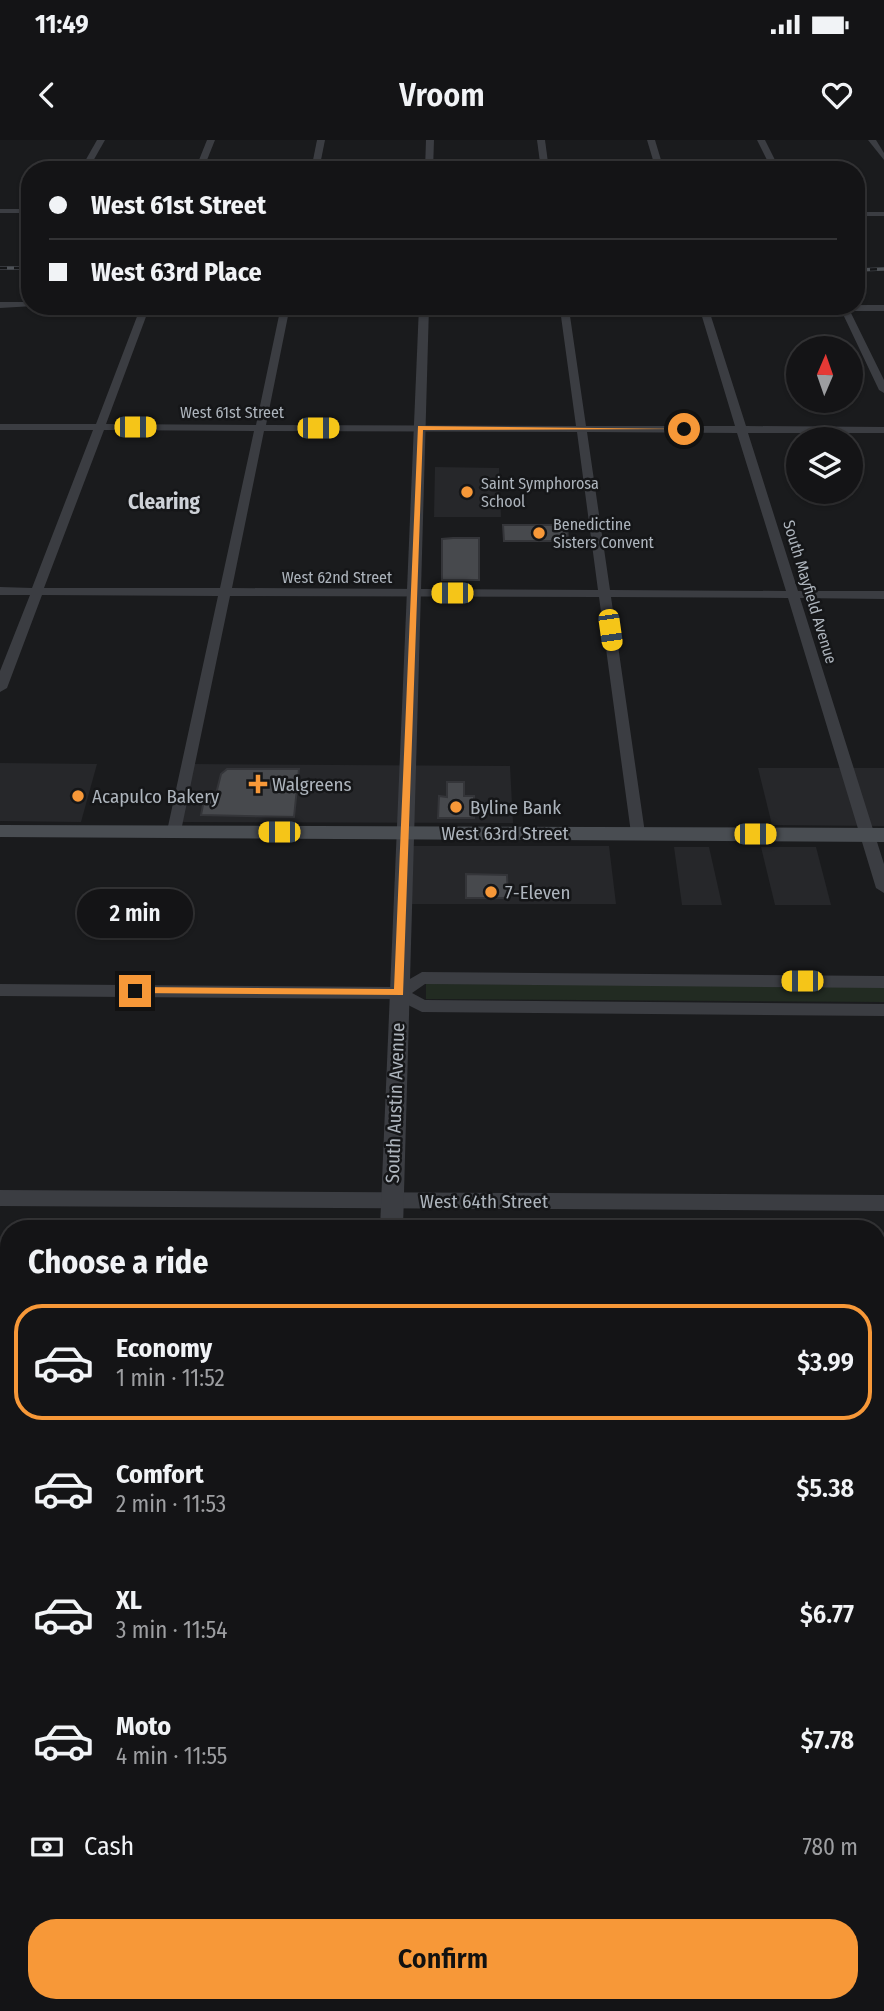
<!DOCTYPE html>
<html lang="en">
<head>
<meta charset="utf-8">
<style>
  :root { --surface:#141416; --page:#212123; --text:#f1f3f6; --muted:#9d9ea1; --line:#333335; --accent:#f79838 }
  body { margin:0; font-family:"Fira Sans Condensed",sans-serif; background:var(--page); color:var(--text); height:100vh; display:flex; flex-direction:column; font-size:26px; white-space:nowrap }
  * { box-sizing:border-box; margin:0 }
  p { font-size:23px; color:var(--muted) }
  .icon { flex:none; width:38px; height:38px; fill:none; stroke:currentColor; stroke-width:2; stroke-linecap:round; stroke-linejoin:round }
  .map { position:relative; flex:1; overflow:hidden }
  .drawer { position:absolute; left:0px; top:1080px; width:886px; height:793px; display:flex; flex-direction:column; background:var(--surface); border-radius:28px 28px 0 0; box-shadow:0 2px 5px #0004,0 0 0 2px var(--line) }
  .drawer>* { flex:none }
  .guide { position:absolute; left:21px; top:21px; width:844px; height:154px; border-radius:28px; box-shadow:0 2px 5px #0004,0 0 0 2px var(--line); display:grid; align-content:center; height:154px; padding:0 28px; background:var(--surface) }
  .needle { width:46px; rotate:2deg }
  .controls { position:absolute; left:786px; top:196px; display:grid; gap:14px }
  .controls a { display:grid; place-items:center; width:77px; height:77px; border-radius:50%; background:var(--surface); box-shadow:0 2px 5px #0004,0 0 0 2px var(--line); font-size:35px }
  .end { position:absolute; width:32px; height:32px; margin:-16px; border:9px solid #f79838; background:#111; box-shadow:0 0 0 4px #111 }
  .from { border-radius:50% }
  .bubble { position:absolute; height:49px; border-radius:24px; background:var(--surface); box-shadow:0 2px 5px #0004,0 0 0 2px var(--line); font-size:23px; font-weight:600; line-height:49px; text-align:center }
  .car { position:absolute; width:21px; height:42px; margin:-21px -10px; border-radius:9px; box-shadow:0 0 5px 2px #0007; background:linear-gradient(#f5c518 24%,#345 0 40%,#f5c518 0 76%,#345 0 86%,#f5c518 0) }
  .guide b { display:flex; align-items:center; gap:24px; height:66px; font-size:26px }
  .guide b+b { border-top:2px solid var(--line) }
  .guide i { width:18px; height:18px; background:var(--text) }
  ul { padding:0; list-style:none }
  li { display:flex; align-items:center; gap:21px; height:116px; margin:0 14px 10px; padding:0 14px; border:4px solid transparent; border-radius:28px }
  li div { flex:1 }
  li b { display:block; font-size:26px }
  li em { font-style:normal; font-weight:600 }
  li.on { border-color:var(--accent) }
  li>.icon { width:63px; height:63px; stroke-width:1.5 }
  h2 { padding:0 28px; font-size:32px; line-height:84px }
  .pay { display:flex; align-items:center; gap:18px; height:77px; padding:0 28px; font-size:26px }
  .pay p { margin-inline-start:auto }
  .cta { display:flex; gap:14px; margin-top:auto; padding:14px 28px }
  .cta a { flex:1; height:80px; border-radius:28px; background:var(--accent); color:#111; font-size:28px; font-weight:600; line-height:80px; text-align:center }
  .status { display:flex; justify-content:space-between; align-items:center; height:49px; padding:0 35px; background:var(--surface); direction:ltr }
  .status svg { height:19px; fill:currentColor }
  header { display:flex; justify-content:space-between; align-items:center; height:91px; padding:0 28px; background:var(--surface); font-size:32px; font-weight:600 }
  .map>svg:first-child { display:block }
  .built { fill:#26272a }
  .green { fill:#222b22 }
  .building { fill:#47494d; stroke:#343539; stroke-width:2 }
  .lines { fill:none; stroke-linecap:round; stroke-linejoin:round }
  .minor { fill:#3b3d42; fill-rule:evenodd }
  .tertiary { fill:#3b3d42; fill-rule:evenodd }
  .secondary { fill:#494d52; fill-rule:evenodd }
  .rail-casing { stroke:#4e5257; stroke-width:3.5 }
  .rail { stroke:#151618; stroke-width:2.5; stroke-dasharray:7; stroke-linecap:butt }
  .route { fill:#f79838 }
  .poi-dot { fill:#f79838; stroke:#151618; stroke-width:2.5 }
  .labels { text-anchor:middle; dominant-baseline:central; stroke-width:5; stroke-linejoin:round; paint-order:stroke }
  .far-street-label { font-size:16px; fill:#adb4bc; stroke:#151618 }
  .far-poi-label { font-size:16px; fill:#adb4bc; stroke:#151618; text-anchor:start }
  .poi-label { font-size:19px; fill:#adb4bc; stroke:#151618; text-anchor:start }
  .street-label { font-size:19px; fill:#adb4bc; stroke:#151618 }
  .far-district-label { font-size:21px; font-weight:bold; fill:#ced2d8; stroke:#151618 }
</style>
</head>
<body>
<div class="status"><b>11:49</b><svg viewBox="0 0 49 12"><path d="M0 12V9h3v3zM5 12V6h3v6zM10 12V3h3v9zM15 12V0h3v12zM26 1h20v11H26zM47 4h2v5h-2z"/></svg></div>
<header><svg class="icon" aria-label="back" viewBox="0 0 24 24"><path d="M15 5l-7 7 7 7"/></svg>Vroom<svg class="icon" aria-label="heart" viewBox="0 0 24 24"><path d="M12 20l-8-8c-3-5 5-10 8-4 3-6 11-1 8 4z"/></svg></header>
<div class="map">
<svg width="884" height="1871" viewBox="0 0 884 1871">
  <rect width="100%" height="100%" fill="#1a1b1d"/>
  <!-- built -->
  <g class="built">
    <polygon points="435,327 499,328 501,377 434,377"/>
    <polygon points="0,623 97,624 81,682 0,681"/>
    <polygon points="192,624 510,626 513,683 180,682"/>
    <polygon points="758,628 884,628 884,686 772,685"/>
    <polygon points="402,706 609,706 616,764 399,764"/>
    <polygon points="674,707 709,707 722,765 682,765"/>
    <polygon points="761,707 816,707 831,765 775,765"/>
    <rect x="0" y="1503" width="9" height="181"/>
    <rect x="877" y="1507" width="7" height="182"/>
    <polygon points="0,1752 9,1752 9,1864 877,1864 877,1757 884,1757 884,1871 0,1871"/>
  </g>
  <!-- green -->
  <polygon class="green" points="426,844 884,846 884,862 426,859"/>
  <!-- building -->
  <g class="building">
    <polygon points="503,385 567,385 568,401 504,401"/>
    <polygon points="453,398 479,398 479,440 442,440 442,399"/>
    <polygon points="227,629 299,629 294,677 201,675 205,655 216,654 221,634"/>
    <polygon points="447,642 464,642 464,656 474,656 474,678 438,678 439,656 447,657"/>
    <polygon points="466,734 507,735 508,758 466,758"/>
  </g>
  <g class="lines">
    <!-- minor -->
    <g class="minor">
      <polygon points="97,0 105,0 88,30 80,30"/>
      <polygon points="207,0 215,0 203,30 195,30"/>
      <polygon points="317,0 325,0 319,30 311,30"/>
      <polygon points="537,0 545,0 549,30 541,30"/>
      <polygon points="647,0 655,0 664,30 656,30"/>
      <polygon points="757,0 765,0 780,30 772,30"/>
      <polygon points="868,0 876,0 884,13 884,20"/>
      <rect x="0" y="69" width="30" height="4"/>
      <rect x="856" y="72" width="28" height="4"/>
      <polygon points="0,162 30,162 30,166 34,166 0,168"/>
      <path d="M884,165V171H850L884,240V253L879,250L841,170H709L746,286L884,287V293H748L798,451H884V459L800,458L884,724V753L876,748L788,458L611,457L645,693L638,698L631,693L599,457L230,456L181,691L174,696L167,691L218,456L42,455L7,548L0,552V531L30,455H0V447L32,448L93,290H0V284H96L141,166H150L106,284L256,285L281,166H290L266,285L576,286L560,169H412L408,166ZM569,169L700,170L735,286H586ZM104,290L254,291L220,448H44ZM264,291L577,292L598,450L232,448ZM587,292L737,293L786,451L610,450Z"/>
      <polygon points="422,832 884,836 884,848 425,844 412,853 425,860 884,864 884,876 422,872 396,859 0,856 0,844 396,847"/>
      <polygon points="0,1050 884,1055 884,1071 0,1066"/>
      <rect x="0" y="1323" width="9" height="20"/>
      <rect x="877" y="1331" width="7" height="20"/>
      <rect x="347" y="1864" width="28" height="7"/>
    </g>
    <!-- tertiary -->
    <g class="tertiary">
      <polygon points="426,0 434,0 433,30 425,30"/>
      <polygon points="419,166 429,166 403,1088 380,1088"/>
      <rect x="0" y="1681" width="9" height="32"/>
      <rect x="877" y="1690" width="7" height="32"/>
      <rect x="0" y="1730" width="9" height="32"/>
      <rect x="877" y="1741" width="7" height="32"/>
    </g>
    <!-- secondary -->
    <polygon class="secondary" points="0,685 884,688 884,702 0,697"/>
    <defs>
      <g id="rail">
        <polyline points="0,128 30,128"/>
        <polyline points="856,130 884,129"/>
      </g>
    </defs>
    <!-- rail casing -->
    <use href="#rail" class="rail-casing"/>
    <!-- rail -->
    <use href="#rail" class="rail"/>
  </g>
  <!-- route -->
  <polygon class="route" points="418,286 687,289 423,290 403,855 132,853 132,848 135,847 394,849"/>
  <!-- markers -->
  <g class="poi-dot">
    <circle cx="467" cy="352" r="7"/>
    <circle cx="539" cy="393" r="7"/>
    <path d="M254.5 633.5h7v7h7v7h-7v7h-7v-7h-7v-7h7z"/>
    <circle cx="78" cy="656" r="7"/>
    <circle cx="456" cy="667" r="7"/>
    <circle cx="491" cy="752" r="7"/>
  </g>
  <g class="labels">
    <!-- far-street labels -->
    <g class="far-street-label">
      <text x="232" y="272">West 61st Street</text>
      <text x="337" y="437">West 62nd Street</text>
      <text transform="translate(810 452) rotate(73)">South Mayfield Avenue</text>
    </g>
    <!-- far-poi labels -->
    <g class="far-poi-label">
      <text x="481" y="343">Saint Symphorosa<tspan x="481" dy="18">School</tspan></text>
      <text x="553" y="384">Benedictine<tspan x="553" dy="18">Sisters Convent</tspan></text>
    </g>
    <!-- poi labels -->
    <g class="poi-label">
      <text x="272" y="644">Walgreens</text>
      <text x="92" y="656">Acapulco Bakery</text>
      <text x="470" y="667">Byline Bank</text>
      <text x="505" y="752">7-Eleven</text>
    </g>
    <!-- street labels -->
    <g class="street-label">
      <text x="505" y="693">West 63rd Street</text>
      <text transform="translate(395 963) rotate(-88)">South Austin Avenue</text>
      <text x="484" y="1061">West 64th Street</text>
    </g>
    <!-- far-district labels -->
    <g class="far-district-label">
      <text x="164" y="362">Clearing</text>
    </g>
  </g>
</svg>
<div class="controls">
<a><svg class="needle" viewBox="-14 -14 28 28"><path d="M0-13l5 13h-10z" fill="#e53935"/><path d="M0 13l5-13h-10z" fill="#9d9ea1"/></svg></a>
<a><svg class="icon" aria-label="layers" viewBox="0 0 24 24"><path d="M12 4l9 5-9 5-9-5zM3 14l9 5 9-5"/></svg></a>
</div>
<i class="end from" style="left:684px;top:289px"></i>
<i class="end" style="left:135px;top:851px"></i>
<div class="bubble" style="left:77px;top:749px;width:116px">2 min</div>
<i class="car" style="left:135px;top:287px;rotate:90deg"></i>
<i class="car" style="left:318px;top:288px;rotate:90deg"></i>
<i class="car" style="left:452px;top:453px;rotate:270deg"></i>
<i class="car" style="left:610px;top:490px;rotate:172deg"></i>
<i class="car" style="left:279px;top:692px;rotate:270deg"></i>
<i class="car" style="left:755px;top:694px;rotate:90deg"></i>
<i class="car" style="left:802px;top:841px;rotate:270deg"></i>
<div class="guide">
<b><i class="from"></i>West 61st Street</b>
<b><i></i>West 63rd Place</b>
</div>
<section class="drawer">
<h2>Choose a ride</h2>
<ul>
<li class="on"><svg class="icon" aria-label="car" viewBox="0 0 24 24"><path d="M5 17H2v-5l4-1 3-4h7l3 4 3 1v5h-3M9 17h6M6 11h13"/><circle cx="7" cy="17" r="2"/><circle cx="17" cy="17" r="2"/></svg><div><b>Economy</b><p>1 min · 11:52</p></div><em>$3.99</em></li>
<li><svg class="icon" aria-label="car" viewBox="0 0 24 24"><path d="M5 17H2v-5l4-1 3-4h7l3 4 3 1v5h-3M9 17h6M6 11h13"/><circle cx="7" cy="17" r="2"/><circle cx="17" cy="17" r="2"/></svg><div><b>Comfort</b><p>2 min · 11:53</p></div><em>$5.38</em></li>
<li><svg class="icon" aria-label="car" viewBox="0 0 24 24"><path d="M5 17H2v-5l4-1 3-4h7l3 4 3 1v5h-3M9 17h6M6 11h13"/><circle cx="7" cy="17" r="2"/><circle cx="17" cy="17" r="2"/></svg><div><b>XL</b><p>3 min · 11:54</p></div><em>$6.77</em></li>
<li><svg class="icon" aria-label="car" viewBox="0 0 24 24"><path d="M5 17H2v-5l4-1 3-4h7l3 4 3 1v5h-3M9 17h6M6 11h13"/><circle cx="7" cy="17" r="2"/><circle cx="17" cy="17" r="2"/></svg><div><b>Moto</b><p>4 min · 11:55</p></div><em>$7.78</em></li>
</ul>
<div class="pay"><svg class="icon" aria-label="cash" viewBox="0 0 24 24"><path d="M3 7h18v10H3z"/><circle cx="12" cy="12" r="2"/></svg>Cash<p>780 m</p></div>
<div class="cta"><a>Confirm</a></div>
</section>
</div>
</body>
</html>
